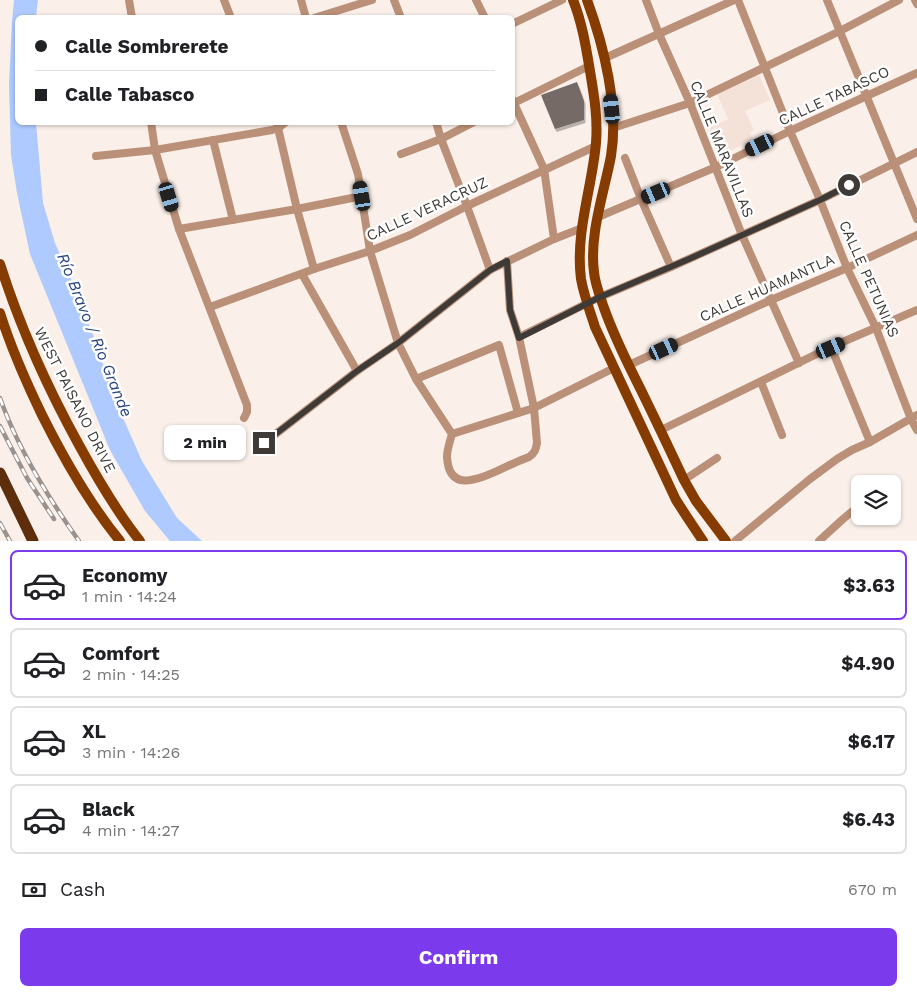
<!DOCTYPE html>
<html lang="en">
<head>
<meta charset="utf-8">
<style>
  :root { --surface:#fff; --page:#f2f2f2; --text:#202124; --muted:#757577; --line:#e0e0e0; --accent:#7c3aed }
  body { margin:0; font-family:"Work Sans",sans-serif; background:var(--page); color:var(--text); height:100vh; display:flex; flex-direction:column; font-size:19px; white-space:nowrap }
  * { box-sizing:border-box; margin:0 }
  p { font-size:16px; color:var(--muted) }
  .icon { flex:none; width:28px; height:28px; fill:none; stroke:currentColor; stroke-width:2; stroke-linecap:round; stroke-linejoin:round }
  .map { position:relative; height:541px; overflow:hidden }
  .drawer { display:flex; flex-direction:column; background:var(--surface); flex:1 }
  .drawer>* { flex:none }
  .guide { position:absolute; left:15px; top:15px; width:500px; height:110px; border-radius:8px; box-shadow:0 1px 4px #0004; display:grid; align-content:center; height:110px; padding:0 20px; background:var(--surface) }
  .fabs { position:absolute; left:851px; top:475px; display:grid; gap:10px }
  .fabs a { display:grid; place-items:center; width:50px; height:50px; border-radius:8px; background:var(--surface); box-shadow:0 1px 4px #0004; font-size:25px }
  .end { position:absolute; width:22px; height:22px; margin:-11px; border:6px solid #3e3a37; background:#fff; box-shadow:0 0 0 2px #fff }
  .from { border-radius:50% }
  .bubble { position:absolute; height:35px; border-radius:8px; background:var(--surface); box-shadow:0 1px 4px #0004; font-size:16px; font-weight:700; line-height:35px; text-align:center }
  .car { position:absolute; width:15px; height:30px; margin:-15px -8px; border-radius:6px; box-shadow:0 0 4px 1px #0007; background:linear-gradient(#222 24%,#8ab4d8 0 40%,#222 0 76%,#8ab4d8 0 86%,#222 0) }
  .guide b { display:flex; align-items:center; gap:18px; height:48px; font-size:19px }
  .guide b+b { border-top:1px solid var(--line) }
  .guide i { width:12px; height:12px; background:var(--text) }
  ul { padding:9px 0 0; list-style:none }
  li { display:flex; align-items:center; gap:15px; height:70px; margin:0 10px 8px; padding:0 10px; border:2px solid var(--line); border-radius:8px }
  li div { flex:1 }
  li b { display:block; font-size:19px }
  li em { font-style:normal; font-weight:700 }
  li.on { border-color:var(--accent) }
  li>.icon { width:45px; height:45px; stroke-width:1.5 }
  .pay { display:flex; align-items:center; gap:12px; height:55px; padding:0 20px; font-size:19px }
  .pay p { margin-inline-start:auto }
  .cta { display:flex; gap:10px; margin-top:auto; padding:10px 20px }
  .cta a { flex:1; height:58px; border-radius:8px; background:var(--accent); color:#fff; font-size:20px; font-weight:700; line-height:58px; text-align:center }
  .map>svg:first-child { display:block }
  .built { fill:#f4e2d9 }
  .water { fill:#aecafe }
  .building { fill:#746a66; filter:url(#shadow) }
  .lines { fill:none; stroke-linecap:round; stroke-linejoin:round }
  .minor { stroke:#bb9078; stroke-width:8 }
  .major { stroke:#863c00; stroke-width:10 }
  .highway { stroke:#5e2d0c; stroke-width:11 }
  .rail-casing { stroke:#9a928e; stroke-width:4.5 }
  .rail { stroke:#fff; stroke-width:2.5; stroke-dasharray:8; stroke-linecap:butt }
  .route { stroke:#3e3a37; stroke-width:6 }
  .labels { text-anchor:middle; dominant-baseline:central; stroke-width:5; stroke-linejoin:round; paint-order:stroke }
  .street-label { font-size:15px; fill:#3e3a37; stroke:#fff }
  .water-label { font-size:16px; font-style:italic; fill:#274482; stroke:#fff }
</style>
</head>
<body>
<div class="map">
<svg width="917" height="541" viewBox="0 0 917 541">
  <defs>
    <filter id="shadow"><feDropShadow dx="1.5" dy="3" stdDeviation="0" flood-color="#0004"/></filter>
  </defs>
  <rect width="100%" height="100%" fill="#faefe9"/>
  <!-- built -->
  <polygon class="built" points="759,75 770,100 745,111 754,130 750,132 753,140 721,155 709,128 728,119 717,94"/>
  <!-- water -->
  <polygon class="water" points="14,0 38,0 36,17 18,18 18,122 36,123 43,203 55,243 71,279 93,335 116,402 142,461 177,518 202,541 170,541 145,511 110,450 30,254 17,193 11,155 9,84 12,21"/>
  <!-- building -->
  <polygon class="building" points="577,82 584,101 584,120 555,129 541,95"/>
  <g class="lines">
    <!-- minor -->
    <g class="minor">
      <polyline points="129,0 132,18"/>
      <polyline points="224,0 231,18"/>
      <polyline points="301,0 306,18"/>
      <polyline points="394,0 401,18"/>
      <polyline points="476,0 485,18"/>
      <polyline points="646,0 659,34 690,103 742,235 799,363"/>
      <polyline points="738,0 790,131 820,200 847,268 876,328 911,419 917,430"/>
      <polyline points="827,0 917,219"/>
      <polyline points="915,0 917,4"/>
      <polyline points="314,18 372,0"/>
      <polyline points="512,24 562,0"/>
      <polyline points="605,58 734,0"/>
      <polyline points="512,99 544,169 554,239"/>
      <polyline points="512,104 589,66"/>
      <polyline points="151,122 155,150 179,229 247,405 247,412 244,418"/>
      <path d="M341,122L358,174L370,251L398,343L416,379L452,434C450,441 447,449 447,457C449,492 476,480 497,471C508,466 518,461 529,457C535,453 536,449 537,443L534,408L519,337L510,310L507,261"/>
      <polyline points="436,122 441,139 467,206 490,270"/>
      <polyline points="278,128 297,209 314,269"/>
      <polyline points="613,128 690,103 840,31 899,0"/>
      <polyline points="213,140 233,220"/>
      <polyline points="401,154 441,139 474,122"/>
      <polyline points="96,156 155,150 272,130 278,128 286,122"/>
      <polyline points="625,158 641,199 671,267"/>
      <polyline points="598,217 716,167 790,131 917,73"/>
      <polyline points="179,229 297,209 362,196"/>
      <polyline points="302,274 357,371"/>
      <polyline points="210,307 314,269 370,251 410,235 467,206 596,146"/>
      <polyline points="519,337 600,297 671,267 820,200 917,152"/>
      <polyline points="831,347 870,442"/>
      <polyline points="629,365 771,300 847,268 917,235"/>
      <polyline points="416,379 499,345 518,413"/>
      <polyline points="761,382 782,435"/>
      <polyline points="661,430 831,347 917,310"/>
      <polyline points="452,434 534,408 614,368"/>
      <polyline points="264,443 357,371 398,343 490,270 554,239 582,228"/>
      <polyline points="684,480 717,458"/>
      <polyline points="735,541 810,479 837,459 852,450 870,442 917,415"/>
      <polyline points="819,541 843,519 860,505"/>
    </g>
    <!-- major -->
    <g class="major">
      <path d="M573,0C582,22 586,47 590,71C594,95 598,118 596,143C592,188 575,233 581,279C584,296 590,311 595,327L676,500L687,517L703,541"/>
      <path d="M587,0C604,46 619,107 611,156C604,193 589,235 594,272C595,284 600,296 604,308C613,333 623,354 635,378C652,412 668,446 684,480L696,501L726,541"/>
      <path d="M0,264C20,327 47,387 79,445C97,478 116,511 140,541"/>
      <path d="M0,313C11,348 26,382 42,415C64,459 88,502 120,541"/>
    </g>
    <!-- highway -->
    <polyline class="highway" points="0,473 33,541"/>
    <defs>
      <g id="rail">
        <path d="M0,398C18,449 47,496 79,541"/>
        <polyline points="0,426 27,478 54,519"/>
        <polyline points="0,523 10,541"/>
      </g>
    </defs>
    <!-- rail casing -->
    <use href="#rail" class="rail-casing"/>
    <!-- rail -->
    <use href="#rail" class="rail"/>
  </g>
  <g class="lines">
    <!-- route -->
    <polyline class="route" points="264,443 357,371 398,343 490,270 507,261 510,310 519,338 600,297 689,259 820,200 849,185"/>
  </g>
  <g class="labels">
    <!-- street labels -->
    <g class="street-label">
      <text transform="translate(834 96) rotate(-25)">CALLE TABASCO</text>
      <text transform="translate(722 149) rotate(68)">CALLE MARAVILLAS</text>
      <text transform="translate(427 209) rotate(-25)">CALLE VERACRUZ</text>
      <text transform="translate(869 279) rotate(66)">CALLE PETUNIAS</text>
      <text transform="translate(767 288) rotate(-24)">CALLE HUAMANTLA</text>
      <text transform="translate(75 400) rotate(63)">WEST PAISANO DRIVE</text>
    </g>
    <!-- water labels -->
    <g class="water-label">
      <text transform="translate(95 335) rotate(68)">Río Bravo / Rio Grande</text>
    </g>
  </g>
</svg>
<div class="fabs">
<a><svg class="icon" aria-label="layers" viewBox="0 0 24 24"><path d="M12 4l9 5-9 5-9-5zM3 14l9 5 9-5"/></svg></a>
</div>
<i class="end from" style="left:849px;top:185px"></i>
<i class="end" style="left:264px;top:443px"></i>
<div class="bubble" style="left:164px;top:425px;width:82px">2 min</div>
<i class="car" style="left:612px;top:109px;rotate:354deg"></i>
<i class="car" style="left:760px;top:145px;rotate:244deg"></i>
<i class="car" style="left:656px;top:193px;rotate:247deg"></i>
<i class="car" style="left:362px;top:196px;rotate:350deg"></i>
<i class="car" style="left:169px;top:197px;rotate:163deg"></i>
<i class="car" style="left:831px;top:348px;rotate:67deg"></i>
<i class="car" style="left:664px;top:349px;rotate:65deg"></i>
<div class="guide">
<b><i class="from"></i>Calle Sombrerete</b>
<b><i></i>Calle Tabasco</b>
</div>
</div>
<section class="drawer">
<ul>
<li class="on"><svg class="icon" aria-label="car" viewBox="0 0 24 24"><path d="M5 17H2v-5l4-1 3-4h7l3 4 3 1v5h-3M9 17h6M6 11h13"/><circle cx="7" cy="17" r="2"/><circle cx="17" cy="17" r="2"/></svg><div><b>Economy</b><p>1 min · 14:24</p></div><em>$3.63</em></li>
<li><svg class="icon" aria-label="car" viewBox="0 0 24 24"><path d="M5 17H2v-5l4-1 3-4h7l3 4 3 1v5h-3M9 17h6M6 11h13"/><circle cx="7" cy="17" r="2"/><circle cx="17" cy="17" r="2"/></svg><div><b>Comfort</b><p>2 min · 14:25</p></div><em>$4.90</em></li>
<li><svg class="icon" aria-label="car" viewBox="0 0 24 24"><path d="M5 17H2v-5l4-1 3-4h7l3 4 3 1v5h-3M9 17h6M6 11h13"/><circle cx="7" cy="17" r="2"/><circle cx="17" cy="17" r="2"/></svg><div><b>XL</b><p>3 min · 14:26</p></div><em>$6.17</em></li>
<li><svg class="icon" aria-label="car" viewBox="0 0 24 24"><path d="M5 17H2v-5l4-1 3-4h7l3 4 3 1v5h-3M9 17h6M6 11h13"/><circle cx="7" cy="17" r="2"/><circle cx="17" cy="17" r="2"/></svg><div><b>Black</b><p>4 min · 14:27</p></div><em>$6.43</em></li>
</ul>
<div class="pay"><svg class="icon" aria-label="cash" viewBox="0 0 24 24"><path d="M3 7h18v10H3z"/><circle cx="12" cy="12" r="2"/></svg>Cash<p>670 m</p></div>
<div class="cta"><a>Confirm</a></div>
</section>
</body>
</html>
